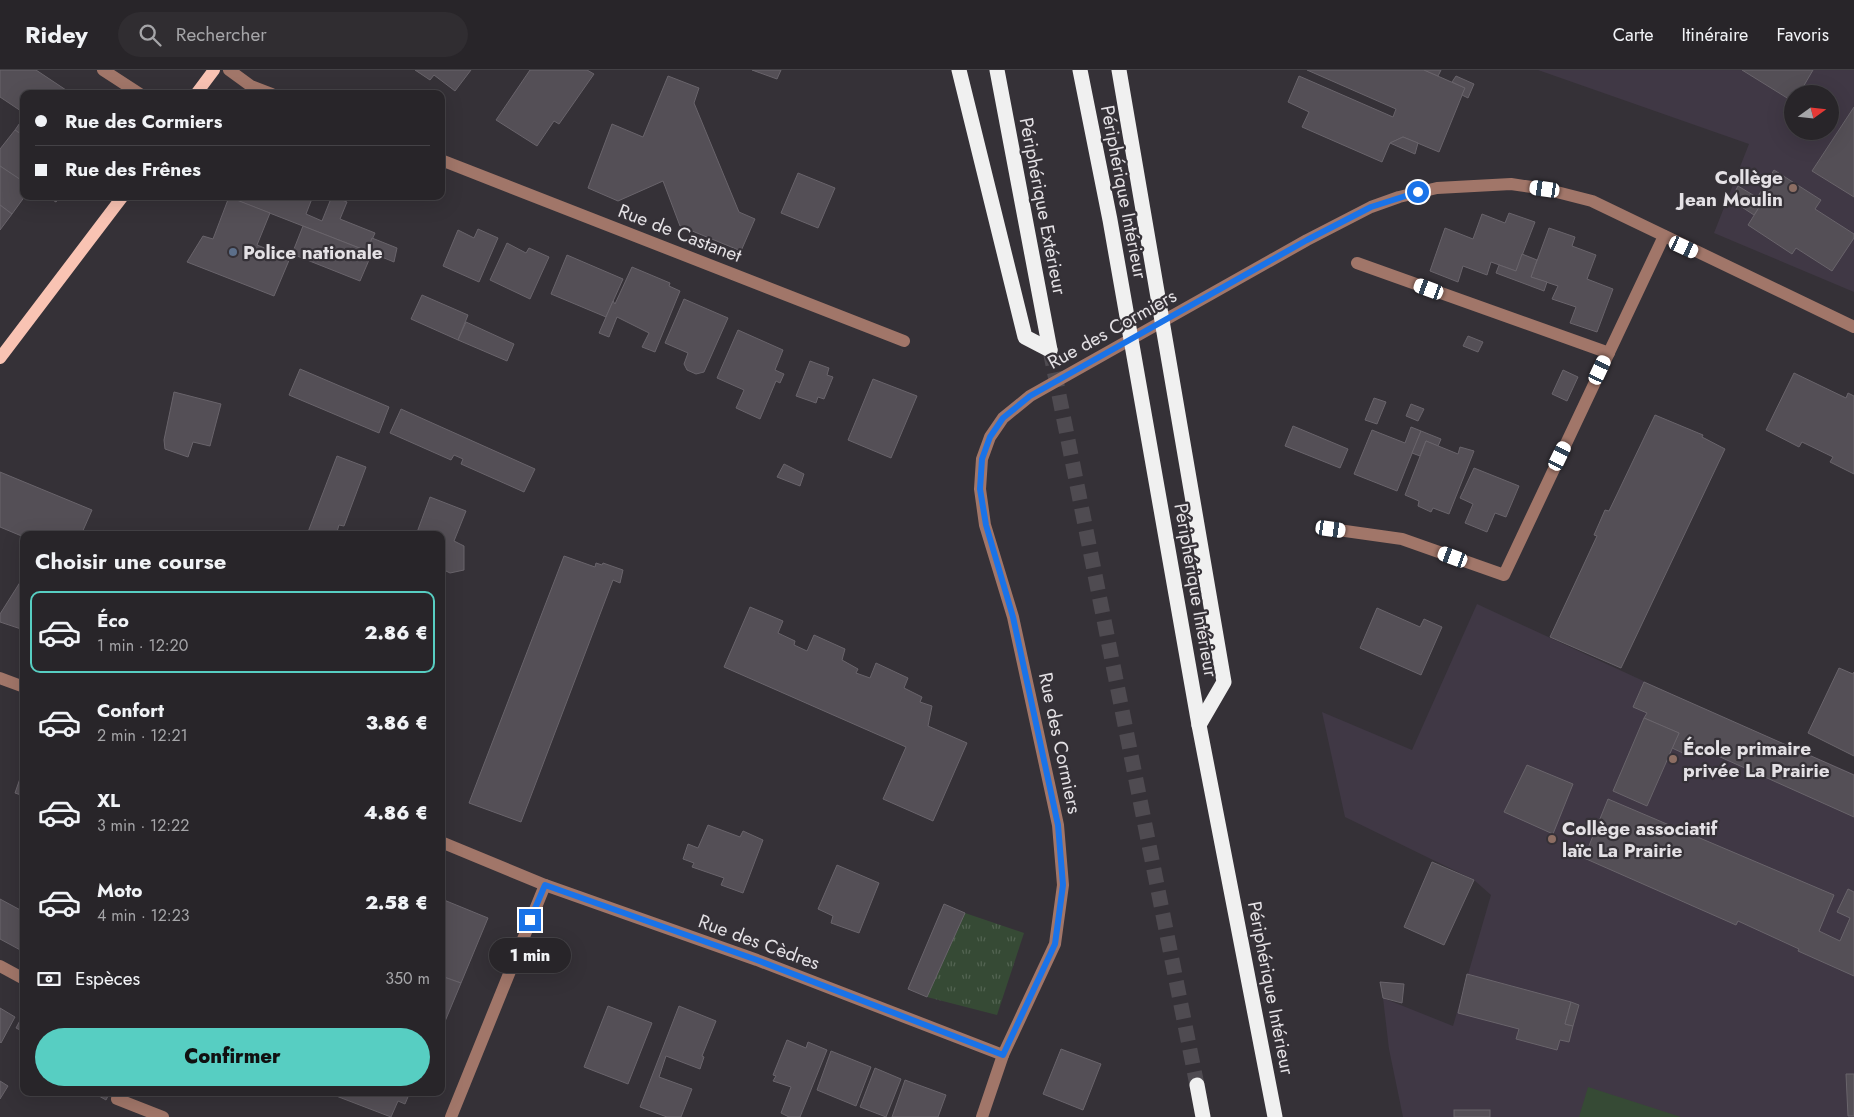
<!DOCTYPE html>
<html lang="fr">
<head>
<meta charset="utf-8">
<style>
  :root { --surface:#282529; --page:#302d31; --text:#f1f3f6; --muted:#a5a5a8; --line:#444246; --accent:#57cec2 }
  body { margin:0; font-family:Jost,sans-serif; background:var(--page); color:var(--text); height:100vh; display:flex; flex-direction:column; font-size:19px; white-space:nowrap }
  * { box-sizing:border-box; margin:0 }
  p { font-size:16px; color:var(--muted) }
  .icon { flex:none; width:28px; height:28px; fill:none; stroke:currentColor; stroke-width:2; stroke-linecap:round; stroke-linejoin:round }
  .map { position:relative; flex:1; overflow:hidden }
  .drawer { position:absolute; left:20px; top:461px; width:425px; height:565px; display:flex; flex-direction:column; background:var(--surface); border-radius:10px; box-shadow:0 5px 20px #0002,0 0 0 1px var(--line) }
  .drawer>* { flex:none }
  .top-card { position:absolute; left:20px; top:20px; width:425px; height:110px; border-radius:10px; box-shadow:0 5px 20px #0002,0 0 0 1px var(--line); display:grid; align-content:center; height:110px; padding:0 15px; background:var(--surface) }
  .needle { width:32px; rotate:75deg }
  .fabs { position:absolute; left:1784px; top:15px; display:grid; gap:10px }
  .fabs a { display:grid; place-items:center; width:55px; height:55px; border-radius:50%; background:var(--surface); box-shadow:0 5px 20px #0002,0 0 0 1px var(--line); font-size:25px }
  .end { position:absolute; width:22px; height:22px; margin:-11px; border:6px solid #1a73e8; background:#fff; box-shadow:0 0 0 2px #fff }
  .from { border-radius:50% }
  .bubble { position:absolute; height:35px; border-radius:18px; background:var(--surface); box-shadow:0 5px 20px #0002,0 0 0 1px var(--line); font-size:16px; font-weight:800; line-height:35px; text-align:center }
  .car { position:absolute; width:15px; height:30px; margin:-15px -8px; border-radius:6px; box-shadow:0 0 4px 1px #0007; background:linear-gradient(#fff 24%,#345 0 40%,#fff 0 76%,#345 0 86%,#fff 0) }
  .top-card b { display:flex; align-items:center; gap:18px; height:48px; font-size:19px }
  .top-card b+b { border-top:1px solid var(--line) }
  .top-card i { width:12px; height:12px; background:var(--text) }
  ul { padding:0; list-style:none }
  li { display:flex; align-items:center; gap:15px; height:82px; margin:0 10px 8px; padding:0 5px; border:2px solid transparent; border-radius:10px }
  li div { flex:1 }
  li b { display:block; font-size:19px }
  li em { font-style:normal; font-weight:800 }
  li.selected { border-color:var(--accent) }
  li>.icon { width:45px; height:45px; stroke-width:1.5 }
  h2 { padding:0 15px; font-size:22px; line-height:60px }
  .pay { display:flex; align-items:center; gap:12px; height:55px; padding:0 15px; font-size:19px }
  .pay p { margin-inline-start:auto }
  .button { display:flex; gap:10px; margin-top:auto; padding:10px 15px }
  .button a { flex:1; height:58px; border-radius:30px; background:var(--accent); color:#111; font-size:20px; font-weight:800; line-height:58px; text-align:center }
  header { display:flex; align-items:center; gap:30px; box-sizing:border-box; height:70px; padding:0 25px; background:var(--surface); border-bottom:1px solid var(--line) }
  header strong { font-size:24px }
  nav { display:flex; gap:28px; margin-inline-start:auto; font-size:18px }
  .search { width:350px; height:45px; background:var(--page); display:flex; align-items:center; gap:12px; box-sizing:border-box; padding:0 18px; border-radius:28px; color:var(--muted); font-size:19px }
  .map>svg:first-child { display:block }
  .built { fill:#403845; fill-rule:evenodd }
  .grass { fill:url(#grass-tufts) }
  .garden { fill:#364a35 }
  .building { fill:#544f56; stroke:#69646b }
  .lines { fill:none; stroke-linecap:round; stroke-linejoin:round }
  .highway-tunnel { stroke:#4f4b51; stroke-width:15; stroke-dasharray:15 8; stroke-linecap:butt }
  .minor { stroke:#a17669; stroke-width:12 }
  .major { stroke:#f9c3b3; stroke-width:12 }
  .highway { stroke:#f0f0f0; stroke-width:15 }
  .route { stroke:#1a73e8; stroke-width:6 }
  .education-dot { fill:#8d6e63; stroke:#353137; stroke-width:2 }
  .service-dot { fill:#5c6f8a; stroke:#353137; stroke-width:2 }
  .labels { text-anchor:middle; dominant-baseline:central; stroke-width:4.5; stroke-linejoin:round; paint-order:stroke }
  .poi-label { font-size:19px; font-weight:bold; fill:#e4e1e5; stroke:#353137; text-anchor:start }
  .street-label { font-size:19px; fill:#e4e1e5; stroke:#353137 }
</style>
</head>
<body>
<header>
<strong>Ridey</strong>
<div class="search"><svg class="icon" aria-label="search" viewBox="0 0 24 24"><circle cx="10" cy="10" r="6"/><path d="M15 15l6 6"/></svg>Rechercher</div>
<nav><a>Carte</a><a>Itinéraire</a><a>Favoris</a></nav>
</header>
<div class="map">
<svg width="1854" height="1047" viewBox="0 0 1854 1047">
  <defs>
    <pattern id="grass-tufts" width="24" height="20" patternUnits="userSpaceOnUse" patternTransform="scale(1.25)"><rect width="24" height="20" fill="#364a35"/><path d="M3 7l-1-3M5 7V3M7 7l1-3M15 17l-1-3M17 17v-4M19 17l1-3" fill="none" stroke="#536452"/></pattern>
  </defs>
  <rect width="100%" height="100%" fill="#353137"/>
  <!-- built -->
  <g class="built">
    <path d="M1538,0H1854V222L1714,163L1749,74ZM1792,24H1830V61H1792Z"/>
    <polygon points="1477,534 1704,639 1854,704 1854,1047 1403,1047 1389,979 1383,928 1453,956 1491,825 1474,810 1345,747 1322,642 1412,680"/>
  </g>
  <!-- grass -->
  <polygon class="grass" points="965,843 1024,863 997,945 927,927"/>
  <!-- garden -->
  <polygon class="garden" points="1588,1017 1681,1047 1579,1047"/>
  <!-- building -->
  <g class="building">
    <polygon points="0,0 36,0 72,24 24,24 24,43 0,27"/>
    <polygon points="415,0 471,0 455,21 434,5 430,10"/>
    <polygon points="530,0 587,0 594,4 559,54 554,51 537,76 496,50"/>
    <polygon points="752,0 781,0 777,9"/>
    <polygon points="1307,0 1424,0 1465,18 1439,82 1403,67 1390,73 1382,92 1302,57 1309,42 1288,32 1299,6 1393,47 1396,39"/>
    <polygon points="1424,0 1441,0 1438,6"/>
    <polygon points="1742,0 1813,0 1799,24 1792,24 1792,31"/>
    <polygon points="668,6 699,18 694,33 739,142 755,149 741,181 680,156 663,111 618,131 588,118 612,54 643,67"/>
    <polygon points="1456,6 1474,14 1468,28 1462,25 1465,18 1452,12"/>
    <polygon points="1854,37 1854,127 1812,101"/>
    <polygon points="24,47 24,66 15,60"/>
    <polygon points="15,60 24,66 24,112 0,96 0,79"/>
    <polygon points="1403,67 1418,73 1415,84 1390,73"/>
    <polygon points="0,96 24,112 25,126 12,144 0,135"/>
    <polygon points="1774,100 1821,130 1815,139 1854,164 1854,168 1832,201 1796,178 1792,184 1748,155 1763,131 1757,128"/>
    <polygon points="798,103 835,118 818,158 781,143"/>
    <polygon points="1738,116 1763,131 1754,145 1731,130"/>
    <polygon points="46,126 60,126 56,132"/>
    <polygon points="226,126 313,126 306,144 322,151 332,126 347,132 340,149 375,163 367,181"/>
    <polygon points="229,127 270,143 257,175 290,188 274,226 187,192 203,166 213,169"/>
    <polygon points="0,135 12,144 0,160"/>
    <polygon points="1509,143 1535,152 1516,201 1491,192 1487,205 1463,196 1458,212 1430,201 1445,158 1473,169 1482,144 1505,153"/>
    <polygon points="303,156 372,183 360,211 292,184"/>
    <polygon points="1549,158 1575,167 1572,176 1596,185 1587,209 1613,219 1597,262 1570,253 1576,237 1552,229 1558,216 1531,207"/>
    <polygon points="478,159 498,168 479,212 443,196 458,160 474,168"/>
    <polygon points="372,168 397,178 394,192 367,181"/>
    <polygon points="507,173 526,183 529,178 549,187 530,229 490,210"/>
    <polygon points="1522,184 1537,190 1531,207 1547,212 1544,221 1496,203 1499,195 1516,201"/>
    <polygon points="567,185 623,209 606,247 551,224"/>
    <polygon points="632,197 670,213 669,216 680,221 655,282 642,277 649,263 617,247 609,267 599,263 613,231 615,234"/>
    <polygon points="422,225 468,245 458,270 411,249"/>
    <polygon points="684,229 728,248 704,302 696,304 687,300 684,294 688,283 665,273"/>
    <polygon points="466,252 514,274 507,291 458,270"/>
    <polygon points="738,260 783,280 775,300 784,304 780,313 776,311 760,349 736,338 744,320 717,308"/>
    <polygon points="1468,266 1483,272 1478,282 1463,276"/>
    <polygon points="810,291 829,298 827,305 833,307 824,329 818,327 816,333 796,326"/>
    <polygon points="300,299 389,337 379,363 289,325"/>
    <polygon points="1563,300 1578,307 1567,331 1552,324"/>
    <polygon points="1794,303 1846,328 1848,323 1854,326 1854,404 1830,392 1833,387 1802,372 1799,377 1766,360"/>
    <polygon points="873,309 917,326 891,388 848,370"/>
    <polygon points="174,322 221,334 210,376 193,372 188,387 165,379 164,370"/>
    <polygon points="1374,328 1386,332 1377,354 1365,350"/>
    <polygon points="1411,334 1424,339 1418,351 1406,346"/>
    <polygon points="401,339 535,399 524,422 461,394 463,389 454,385 451,390 390,363"/>
    <polygon points="1655,345 1703,365 1702,367 1725,379 1621,598 1550,567 1597,466 1594,465 1605,440 1609,441"/>
    <polygon points="1293,356 1348,379 1340,398 1285,376"/>
    <polygon points="1411,357 1421,361 1397,421 1354,404 1372,360 1405,373"/>
    <polygon points="1421,361 1441,369 1438,376 1426,371 1420,386 1412,383"/>
    <polygon points="1426,371 1458,384 1460,377 1474,381 1449,444 1433,438 1431,442 1418,436 1419,431 1405,425"/>
    <polygon points="337,386 366,397 344,456 339,455 336,465 316,465 308,462"/>
    <polygon points="784,394 804,404 800,416 777,407"/>
    <polygon points="1474,398 1519,416 1506,447 1495,443 1487,462 1465,453 1473,434 1460,428"/>
    <polygon points="0,402 92,440 81,465 24,465 24,467 0,457"/>
    <polygon points="430,427 466,441 454,471 464,476 464,500 450,503 444,500 441,509 441,465 416,465"/>
    <polygon points="564,486 595,497 596,493 602,495 603,493 623,500 620,513 613,510 521,752 469,733"/>
    <polygon points="24,506 24,560 0,552 0,544"/>
    <polygon points="750,537 783,551 778,563 795,571 794,575 807,581 814,565 845,579 842,590 858,599 856,603 870,608 876,593 908,608 904,618 922,627 920,632 932,636 928,656 967,673 933,751 883,729 906,677 724,597"/>
    <polygon points="1377,538 1420,557 1424,549 1442,557 1421,605 1360,578"/>
    <polygon points="1839,598 1853,604 1854,602 1854,686 1808,663"/>
    <polygon points="1644,612 1854,705 1854,747 1689,673 1685,684 1672,678 1679,663 1644,648 1647,643 1633,637"/>
    <polygon points="1644,648 1679,663 1647,736 1613,721"/>
    <polygon points="1527,695 1573,714 1553,764 1504,742"/>
    <polygon points="24,697 24,726 15,723"/>
    <polygon points="1608,729 1834,825 1819,861 1840,871 1850,848 1837,842 1848,819 1854,822 1854,906 1798,881 1799,879 1738,851 1736,855 1584,788"/>
    <polygon points="708,755 740,767 743,761 763,770 743,823 721,815 724,808 692,797 694,793 683,789 688,774 698,778"/>
    <polygon points="1432,792 1474,810 1444,875 1404,857"/>
    <polygon points="837,795 879,813 859,863 831,853 833,846 818,839"/>
    <polygon points="0,829 24,842 24,882 0,869"/>
    <polygon points="444,830 488,848 461,913 441,906 441,888 444,879 441,878 441,836"/>
    <polygon points="944,834 965,843 927,927 908,919"/>
    <polygon points="1467,904 1571,932 1565,954 1573,956 1569,972 1560,970 1557,980 1516,969 1519,959 1458,943"/>
    <polygon points="441,906 461,913 441,961"/>
    <polygon points="1380,912 1404,914 1402,933 1383,928"/>
    <polygon points="1571,932 1579,935 1573,956 1565,954"/>
    <polygon points="608,936 652,953 628,1014 584,997"/>
    <polygon points="679,936 716,951 702,986 704,987 700,999 666,986 659,1007 692,1019 681,1047 667,1047 640,1037"/>
    <polygon points="0,938 15,947 1,973 0,972"/>
    <polygon points="24,943 24,962 16,958"/>
    <polygon points="787,970 806,978 808,972 827,980 800,1047 789,1047 781,1043 791,1017 773,1011 776,1006 773,1005"/>
    <polygon points="1061,979 1101,994 1083,1040 1043,1024"/>
    <polygon points="831,981 871,997 856,1036 817,1020"/>
    <polygon points="875,998 901,1009 886,1047 860,1037"/>
    <polygon points="1846,1004 1854,1004 1854,1046 1848,1046"/>
    <polygon points="905,1010 946,1025 938,1047 892,1047"/>
    <polygon points="0,1011 8,1016 0,1029"/>
    <polygon points="92,1022 110,1022 106,1030"/>
    <polygon points="332,1022 410,1022 405,1034 398,1031 391,1047 331,1024"/>
    <rect x="1454" y="1040" width="36" height="7"/>
  </g>
  <g class="lines">
    <!-- highway-tunnel -->
    <polyline class="highway-tunnel" points="1050,280 1197,1015"/>
    <!-- minor -->
    <g class="minor">
      <polyline points="103,0 140,24"/>
      <polyline points="229,0 251,16 272,24"/>
      <polyline points="441,90 904,271"/>
      <polyline points="1357,193 1609,283"/>
      <polyline points="1331,459 1402,469 1504,505 1664,166"/>
      <polyline points="0,608 24,617"/>
      <polyline points="441,772 545,815 757,890 1003,985 982,1047"/>
      <polyline points="0,896 24,909"/>
      <polyline points="1003,985 1055,874 1063,815 1058,755 1013,547 985,455 980,419 982,389 990,367 1003,348 1030,326 1307,170 1371,137 1399,127 1437,118 1511,114 1545,119 1592,131 1854,257"/>
      <polyline points="117,1029 163,1047"/>
      <polyline points="451,1047 545,815"/>
    </g>
    <!-- major -->
    <g class="major">
      <polyline points="196,24 214,0"/>
      <polyline points="0,288 123,126"/>
    </g>
    <!-- highway -->
    <g class="highway">
      <polyline points="959,0 1025,267 1050,280"/>
      <polyline points="997,0 1050,280"/>
      <polyline points="1080,0 1110,150 1199,655 1275,1047"/>
      <polyline points="1119,0 1224,612 1199,655"/>
      <polyline points="1197,1015 1203,1047"/>
    </g>
  </g>
  <g class="lines">
    <!-- route -->
    <polyline class="route" points="530,850 545,815 757,890 1003,985 1055,874 1063,815 1058,755 1013,547 986,455 980,419 982,389 990,367 1003,348 1030,326 1307,170 1371,137 1418,122"/>
  </g>
  <!-- markers -->
  <g class="education-dot">
    <circle cx="1793" cy="118" r="5"/>
    <circle cx="1673" cy="689" r="5"/>
    <circle cx="1552" cy="769" r="5"/>
  </g>
  <circle class="service-dot" cx="233" cy="182" r="5"/>
  <g class="labels">
    <!-- poi labels -->
    <g class="poi-label">
      <text x="1783" y="107" text-anchor="end">Collège<tspan x="1783" dy="22">Jean Moulin</tspan></text>
      <text x="243" y="182">Police nationale</text>
      <text x="1683" y="678">École primaire<tspan x="1683" dy="22">privée La Prairie</tspan></text>
      <text x="1562" y="758">Collège associatif<tspan x="1562" dy="22">laïc La Prairie</tspan></text>
    </g>
    <!-- street labels -->
    <g class="street-label">
      <text transform="translate(1124 122) rotate(79)">Périphérique Intérieur</text>
      <text transform="translate(1043 136) rotate(79)">Périphérique Extérieur</text>
      <text transform="translate(680 163) rotate(21)">Rue de Castanet</text>
      <text transform="translate(1112 259) rotate(-29)">Rue des Cormiers</text>
      <text transform="translate(1196 520) rotate(80)">Périphérique Intérieur</text>
      <text transform="translate(1060 673) rotate(78)">Rue des Cormiers</text>
      <text transform="translate(759 872) rotate(20)">Rue des Cèdres</text>
      <text transform="translate(1271 918) rotate(79)">Périphérique Intérieur</text>
    </g>
  </g>
</svg>
<div class="fabs">
<a><svg class="needle" viewBox="-14 -14 28 28"><path d="M0-13l5 13h-10z" fill="#e53935"/><path d="M0 13l5-13h-10z" fill="#a5a5a8"/></svg></a>
</div>
<i class="end from" style="left:1418px;top:122px"></i>
<i class="end" style="left:530px;top:850px"></i>
<div class="bubble" style="left:489px;top:868px;width:82px">1 min</div>
<i class="car" style="left:1545px;top:119px;rotate:278deg"></i>
<i class="car" style="left:1684px;top:177px;rotate:115deg"></i>
<i class="car" style="left:1429px;top:219px;rotate:290deg"></i>
<i class="car" style="left:1600px;top:300px;rotate:25deg"></i>
<i class="car" style="left:1560px;top:386px;rotate:26deg"></i>
<i class="car" style="left:1331px;top:459px;rotate:98deg"></i>
<i class="car" style="left:1453px;top:487px;rotate:290deg"></i>
<div class="top-card">
<b><i class="from"></i>Rue des Cormiers</b>
<b><i></i>Rue des Frênes</b>
</div>
<section class="drawer">
<h2>Choisir une course</h2>
<ul>
<li class="selected"><svg class="icon" aria-label="car" viewBox="0 0 24 24"><path d="M5 17H2v-5l4-1 3-4h7l3 4 3 1v5h-3M9 17h6M6 11h13"/><circle cx="7" cy="17" r="2"/><circle cx="17" cy="17" r="2"/></svg><div><b>Éco</b><p>1 min · 12:20</p></div><em>2.86 €</em></li>
<li><svg class="icon" aria-label="car" viewBox="0 0 24 24"><path d="M5 17H2v-5l4-1 3-4h7l3 4 3 1v5h-3M9 17h6M6 11h13"/><circle cx="7" cy="17" r="2"/><circle cx="17" cy="17" r="2"/></svg><div><b>Confort</b><p>2 min · 12:21</p></div><em>3.86 €</em></li>
<li><svg class="icon" aria-label="car" viewBox="0 0 24 24"><path d="M5 17H2v-5l4-1 3-4h7l3 4 3 1v5h-3M9 17h6M6 11h13"/><circle cx="7" cy="17" r="2"/><circle cx="17" cy="17" r="2"/></svg><div><b>XL</b><p>3 min · 12:22</p></div><em>4.86 €</em></li>
<li><svg class="icon" aria-label="car" viewBox="0 0 24 24"><path d="M5 17H2v-5l4-1 3-4h7l3 4 3 1v5h-3M9 17h6M6 11h13"/><circle cx="7" cy="17" r="2"/><circle cx="17" cy="17" r="2"/></svg><div><b>Moto</b><p>4 min · 12:23</p></div><em>2.58 €</em></li>
</ul>
<div class="pay"><svg class="icon" aria-label="cash" viewBox="0 0 24 24"><path d="M3 7h18v10H3z"/><circle cx="12" cy="12" r="2"/></svg>Espèces<p>350 m</p></div>
<div class="button"><a>Confirmer</a></div>
</section>
</div>
</body>
</html>
